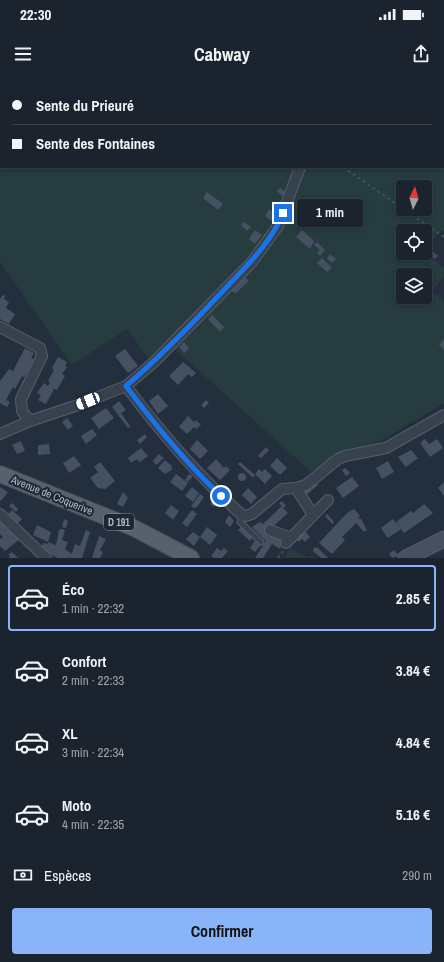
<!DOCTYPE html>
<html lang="fr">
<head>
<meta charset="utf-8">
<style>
  :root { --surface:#1b232e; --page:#282f3a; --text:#f1f3f6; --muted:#a0a4aa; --line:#39404a; --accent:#8ab4f8 }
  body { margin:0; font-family:"Archivo Narrow",sans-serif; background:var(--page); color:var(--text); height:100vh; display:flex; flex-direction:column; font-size:15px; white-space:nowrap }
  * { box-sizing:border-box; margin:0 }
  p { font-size:13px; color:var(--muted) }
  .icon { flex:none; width:22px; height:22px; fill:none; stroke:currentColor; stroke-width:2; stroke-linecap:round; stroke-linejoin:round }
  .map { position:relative; height:478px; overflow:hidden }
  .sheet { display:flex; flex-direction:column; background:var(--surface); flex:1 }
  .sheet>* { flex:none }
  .guide { position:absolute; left:0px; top:0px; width:444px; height:88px; box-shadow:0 2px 6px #0003,0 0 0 1px var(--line); display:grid; align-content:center; height:88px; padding:0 12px; background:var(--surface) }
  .needle { width:26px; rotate:5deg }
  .controls { position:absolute; left:396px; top:100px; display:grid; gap:8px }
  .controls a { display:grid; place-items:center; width:36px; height:36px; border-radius:4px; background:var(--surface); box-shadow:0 2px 6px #0003,0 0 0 1px var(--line); font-size:20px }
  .end { position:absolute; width:18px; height:18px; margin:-9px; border:5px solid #1a73e8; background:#fff; box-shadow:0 0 0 2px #fff }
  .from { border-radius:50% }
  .bubble { position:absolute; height:28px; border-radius:4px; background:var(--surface); box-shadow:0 2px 6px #0003,0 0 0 1px var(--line); font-size:13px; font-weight:700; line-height:28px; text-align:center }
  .car { position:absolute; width:12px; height:24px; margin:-12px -6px; border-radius:5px; box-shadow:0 0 3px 1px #0007; background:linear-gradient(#fff 24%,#345 0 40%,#fff 0 76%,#345 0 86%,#fff 0) }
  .guide b { display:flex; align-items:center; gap:14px; height:38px; font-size:15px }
  .guide b+b { border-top:1px solid var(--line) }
  .guide i { width:10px; height:10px; background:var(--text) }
  ul { padding:7px 0 0; list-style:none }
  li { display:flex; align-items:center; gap:12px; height:66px; margin:0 8px 6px; padding:0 4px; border:2px solid transparent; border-radius:4px }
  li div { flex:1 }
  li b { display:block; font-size:15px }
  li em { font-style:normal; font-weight:700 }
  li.on { border-color:var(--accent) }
  li>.icon { width:36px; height:36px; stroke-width:1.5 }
  .pay { display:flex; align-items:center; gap:10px; height:44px; padding:0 12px; font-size:15px }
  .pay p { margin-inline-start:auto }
  .cta { display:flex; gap:8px; margin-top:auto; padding:8px 12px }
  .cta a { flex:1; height:46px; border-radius:4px; background:var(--accent); color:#111; font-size:16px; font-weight:700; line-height:46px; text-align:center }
  .status { display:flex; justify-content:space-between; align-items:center; height:28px; padding:0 20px; background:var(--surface); direction:ltr }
  .status svg { height:11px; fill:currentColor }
  header { display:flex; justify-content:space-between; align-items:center; height:52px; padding:0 12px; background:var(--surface); font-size:18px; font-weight:700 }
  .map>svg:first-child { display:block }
  .green { fill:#263c3f; fill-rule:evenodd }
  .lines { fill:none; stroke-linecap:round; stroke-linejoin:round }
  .river { stroke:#394c67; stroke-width:16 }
  .building { fill:#455162 }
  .service-casing { stroke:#565f6c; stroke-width:7 }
  .minor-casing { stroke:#565f6c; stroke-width:12 }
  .secondary-casing { stroke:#565f6c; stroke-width:17 }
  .primary-casing { stroke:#414a57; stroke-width:18 }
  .path { stroke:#44595c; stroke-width:1.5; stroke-dasharray:3 3; stroke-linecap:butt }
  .service { stroke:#38414e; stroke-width:5 }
  .minor { stroke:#38414e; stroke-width:10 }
  .secondary { stroke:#465061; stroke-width:15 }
  .primary { stroke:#56606e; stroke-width:16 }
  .route { stroke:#1a73e8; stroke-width:5 }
  .labels { text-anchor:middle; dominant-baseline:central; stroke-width:4; stroke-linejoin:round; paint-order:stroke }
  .shield { fill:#1d2633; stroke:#878f9c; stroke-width:1 }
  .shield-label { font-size:10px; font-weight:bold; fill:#b4bcc9 }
  .street-label { font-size:11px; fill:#b4bcc9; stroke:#1d2633 }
</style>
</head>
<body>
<div class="status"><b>22:30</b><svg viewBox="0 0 49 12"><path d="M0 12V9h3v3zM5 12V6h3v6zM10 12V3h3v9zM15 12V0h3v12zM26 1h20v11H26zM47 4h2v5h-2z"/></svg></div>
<header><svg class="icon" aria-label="menu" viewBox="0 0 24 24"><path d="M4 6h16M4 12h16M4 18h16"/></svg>Cabway<svg class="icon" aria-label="share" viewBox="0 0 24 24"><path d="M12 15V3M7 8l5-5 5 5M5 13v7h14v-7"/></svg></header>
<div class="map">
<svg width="444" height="478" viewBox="0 0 444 478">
  <rect width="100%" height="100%" fill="#242f3e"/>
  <!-- green -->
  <g class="green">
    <path d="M0,0H444V152L442,150L425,168V151H403V173H425V171L444,188V196L432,211L444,222V323L371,367L348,370L311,392L166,261L149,279L127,249L72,285L0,182ZM1,1H443V87H1ZM403,107H425V129H403ZM403,195H425V217H403Z"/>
    <polygon points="291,468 308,478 311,475 315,478 284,478"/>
  </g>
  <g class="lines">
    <!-- river -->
    <g class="river">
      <polyline points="33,1 34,0"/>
      <polyline points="0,23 1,22"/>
    </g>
  </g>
  <!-- building -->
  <g class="building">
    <polygon points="280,108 285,112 282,116 277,111"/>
    <polygon points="207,112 223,124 218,130 203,118"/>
    <polygon points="269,129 275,134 271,141 265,136"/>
    <polygon points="244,142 251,147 247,151 241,145"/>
    <polygon points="255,150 262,155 255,164 249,159"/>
    <polygon points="302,150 314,161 310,169 296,157"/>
    <polygon points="317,162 325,170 320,176 317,173 320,170 314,165"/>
    <polygon points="430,169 438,176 435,179 427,172"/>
    <polygon points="330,174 336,179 332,183 327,178"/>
    <polygon points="322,178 332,188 327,192 317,183"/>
    <polygon points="245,197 249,201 235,214 231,210"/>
    <polygon points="3,215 5,216 4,219 9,222 6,228 15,234 9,244 0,239 0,219"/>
    <polygon points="212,235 224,247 220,252 208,239"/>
    <polygon points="444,259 444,270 439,265"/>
    <polygon points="184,262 189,268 184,273 179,267"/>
    <polygon points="25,268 34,273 31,278 35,280 24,297 22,296 15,309 13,307 6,320 10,322 7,327 0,323 0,301 9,289 13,291"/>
    <polygon points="125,269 138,286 128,293 115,276"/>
    <polygon points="58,277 67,282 65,286 67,287 62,294 65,296 57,310 54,309 46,324 38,320 41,315 37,313 44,303 48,306 50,302 48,301 54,290 52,288"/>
    <polygon points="183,282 196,293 192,297 188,294 178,305 169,296"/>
    <polygon points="158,314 168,326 158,334 149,321"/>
    <polygon points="206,320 209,323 204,328 201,325"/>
    <polygon points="119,321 126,330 121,333 130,346 128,348 112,327"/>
    <polygon points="106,328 114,338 99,349 91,338"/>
    <polygon points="188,336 194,342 196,340 201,345 196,349 194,347 187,354 179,347"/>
    <polygon points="67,338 73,346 68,350 62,342"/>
    <polygon points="92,349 97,355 86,364 81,356"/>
    <polygon points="145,354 147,357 140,364 137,360"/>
    <polygon points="425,359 429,364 437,359 443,368 430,377 420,363"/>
    <polygon points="197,360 208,371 200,379 190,369"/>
    <polygon points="21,361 25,371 17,374 12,365"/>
    <polygon points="49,364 50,374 38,375 38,365"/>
    <polygon points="266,367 269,370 261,378 258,376"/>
    <polygon points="141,368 148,376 140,382 137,379 131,383 128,378"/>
    <polygon points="411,370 418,378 406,387 398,377"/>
    <polygon points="159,374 164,378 156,385 153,381"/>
    <polygon points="74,376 81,385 69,393 63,383"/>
    <polygon points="277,378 287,388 280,395 270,386"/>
    <polygon points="216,379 224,388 226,386 230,390 220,400 207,388"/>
    <polygon points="165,380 172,386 171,387 173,389 165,394 158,388"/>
    <polygon points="388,381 394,392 382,399 376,388"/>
    <polygon points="100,382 115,401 105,409 98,408 90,398 98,392 94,387"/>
    <polygon points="240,382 255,395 253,398 238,384"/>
    <polygon points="345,388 350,393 346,396 342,390"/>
    <polygon points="259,389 262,392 265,389 272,396 265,404 255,394"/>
    <circle cx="242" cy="397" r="4"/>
    <polygon points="176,394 188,403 182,411 170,402"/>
    <polygon points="189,394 193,396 188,402 185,400"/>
    <polygon points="352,397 359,406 343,418 336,408"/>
    <polygon points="315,400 318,405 305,416 301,411"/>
    <polygon points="444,402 444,416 438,408"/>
    <polygon points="0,407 8,412 1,421 0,420"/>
    <polygon points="192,407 199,413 193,422 185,416"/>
    <polygon points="248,408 257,417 251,424 242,415"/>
    <polygon points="123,412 128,418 123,427 117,424"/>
    <polygon points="200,414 204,417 197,427 194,428 191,426"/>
    <polygon points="215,418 219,421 214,427 210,424"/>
    <polygon points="282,421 286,425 283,428 288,433 271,448 283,460 280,469 272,464 263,478 255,478 266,461 252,447 260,442 263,444 282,426 279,423"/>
    <polygon points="12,423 18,429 16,432 9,426"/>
    <polygon points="424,424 433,433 404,453 396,442 411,431 413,433"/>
    <polygon points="171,425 179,431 173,440 165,433"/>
    <polygon points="354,429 360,436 358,438 361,439 367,450 364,452 356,443 342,457 345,460 332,474 319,463 347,433"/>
    <polygon points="12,430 22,439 15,446 7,435"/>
    <polygon points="192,430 197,434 187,447 182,443"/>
    <polygon points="327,434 334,442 332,444 325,436"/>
    <polygon points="229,435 234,441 230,447 225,442"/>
    <polygon points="0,439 20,459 5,471 0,466 0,459 3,457 0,454"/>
    <polygon points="64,439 68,441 66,448 62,447"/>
    <polygon points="393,439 401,449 388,458 381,448"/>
    <polygon points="37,445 51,452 48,462 56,465 59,450 61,449 65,450 62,460 68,462 65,469 72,474 75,464 80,466 86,450 90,452 82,478 58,478 41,470 43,463 48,464 48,462 33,455"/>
    <polygon points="207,447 217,455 210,465 200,457"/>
    <polygon points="241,447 252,458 250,461 238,450"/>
    <polygon points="303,449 310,457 305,462 302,459 299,462 295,458"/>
    <polygon points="193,452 200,457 194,466 186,459"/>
    <polygon points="99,456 106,459 100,470 103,472 100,478 92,478"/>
    <polygon points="255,461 260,466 255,472 250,468"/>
    <polygon points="314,467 315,468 317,467 328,478 321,478 313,471"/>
    <polygon points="217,468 221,471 224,468 228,471 222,478 214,478 211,476"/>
    <polygon points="394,470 399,476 392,478 389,474"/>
    <polygon points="12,472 18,478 9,478 10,476 8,475"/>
  </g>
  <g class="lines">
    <defs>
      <polyline id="service" points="242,435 240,442 261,462"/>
      <g id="minor">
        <polyline points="0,247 40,268 42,276 21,319 22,331 30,341"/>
        <path d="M126,306C161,353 198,396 242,435L246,436L252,434L282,409L296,408L306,405L338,379L345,376L386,368L444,335"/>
        <polyline points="0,354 30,341 75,326 126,306 153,283 252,182 278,146 300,87"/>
        <polyline points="296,408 313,435"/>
        <polyline points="0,434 46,478"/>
        <polyline points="270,450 291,458"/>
        <polyline points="286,463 328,420"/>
      </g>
      <polyline id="secondary" points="406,478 444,459"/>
      <polyline id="primary" points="0,394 134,448 191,478"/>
    </defs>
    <!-- service casing -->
    <use href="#service" class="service-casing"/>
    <!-- minor casing -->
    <use href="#minor" class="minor-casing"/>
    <!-- secondary casing -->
    <use href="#secondary" class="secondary-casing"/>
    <!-- primary casing -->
    <use href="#primary" class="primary-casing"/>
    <!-- path -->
    <g class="path">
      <polyline points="307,1 307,0"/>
      <polyline points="343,87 444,157"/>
      <polyline points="278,478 283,471"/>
    </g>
    <!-- service -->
    <use href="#service" class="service"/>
    <!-- minor -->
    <use href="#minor" class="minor"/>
    <!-- secondary -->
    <use href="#secondary" class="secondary"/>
    <!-- primary -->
    <use href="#primary" class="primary"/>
  </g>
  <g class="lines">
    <!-- route -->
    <path class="route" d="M221,416C185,382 155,345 126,306C160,277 191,245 222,212C245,187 270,165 283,133"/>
  </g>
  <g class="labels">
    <!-- shield labels -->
    <rect class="shield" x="104" y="434" width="30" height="16" rx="3"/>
    <g class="shield-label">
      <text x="119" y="442">D 191</text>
    </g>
    <!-- street labels -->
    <g class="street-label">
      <text transform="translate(52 415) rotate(22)">Avenue de Coquerive</text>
    </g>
  </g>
</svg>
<div class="controls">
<a><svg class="needle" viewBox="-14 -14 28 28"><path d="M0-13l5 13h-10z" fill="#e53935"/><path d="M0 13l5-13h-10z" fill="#a0a4aa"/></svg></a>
<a><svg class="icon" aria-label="locate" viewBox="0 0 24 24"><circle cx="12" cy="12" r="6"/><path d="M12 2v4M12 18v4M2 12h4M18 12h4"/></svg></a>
<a><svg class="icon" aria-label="layers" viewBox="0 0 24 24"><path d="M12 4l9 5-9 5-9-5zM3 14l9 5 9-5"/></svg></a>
</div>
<i class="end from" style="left:221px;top:416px"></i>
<i class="end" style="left:283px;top:133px"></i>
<div class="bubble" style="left:297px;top:119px;width:66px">1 min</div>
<i class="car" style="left:88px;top:321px;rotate:248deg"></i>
<div class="guide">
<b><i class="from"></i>Sente du Prieuré</b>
<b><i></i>Sente des Fontaines</b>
</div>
</div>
<section class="sheet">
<ul>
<li class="on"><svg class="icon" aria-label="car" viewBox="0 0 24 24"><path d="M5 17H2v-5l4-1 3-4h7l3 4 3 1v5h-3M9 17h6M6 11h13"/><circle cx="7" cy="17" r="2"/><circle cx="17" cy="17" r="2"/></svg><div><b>Éco</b><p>1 min · 22:32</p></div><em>2.85 €</em></li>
<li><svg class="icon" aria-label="car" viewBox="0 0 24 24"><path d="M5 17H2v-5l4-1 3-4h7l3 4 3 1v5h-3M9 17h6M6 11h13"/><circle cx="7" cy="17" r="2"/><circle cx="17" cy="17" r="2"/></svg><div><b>Confort</b><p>2 min · 22:33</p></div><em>3.84 €</em></li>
<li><svg class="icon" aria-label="car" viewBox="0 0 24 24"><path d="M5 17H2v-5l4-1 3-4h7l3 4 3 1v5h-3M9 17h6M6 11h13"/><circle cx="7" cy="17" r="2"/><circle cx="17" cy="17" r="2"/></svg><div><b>XL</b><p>3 min · 22:34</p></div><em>4.84 €</em></li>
<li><svg class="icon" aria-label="car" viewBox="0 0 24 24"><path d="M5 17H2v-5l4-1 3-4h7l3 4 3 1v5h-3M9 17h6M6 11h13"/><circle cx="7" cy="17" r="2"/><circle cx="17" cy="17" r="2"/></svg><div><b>Moto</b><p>4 min · 22:35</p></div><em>5.16 €</em></li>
</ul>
<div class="pay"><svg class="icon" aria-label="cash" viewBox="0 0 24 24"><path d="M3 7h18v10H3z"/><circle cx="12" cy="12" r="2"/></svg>Espèces<p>290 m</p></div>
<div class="cta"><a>Confirmer</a></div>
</section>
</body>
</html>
